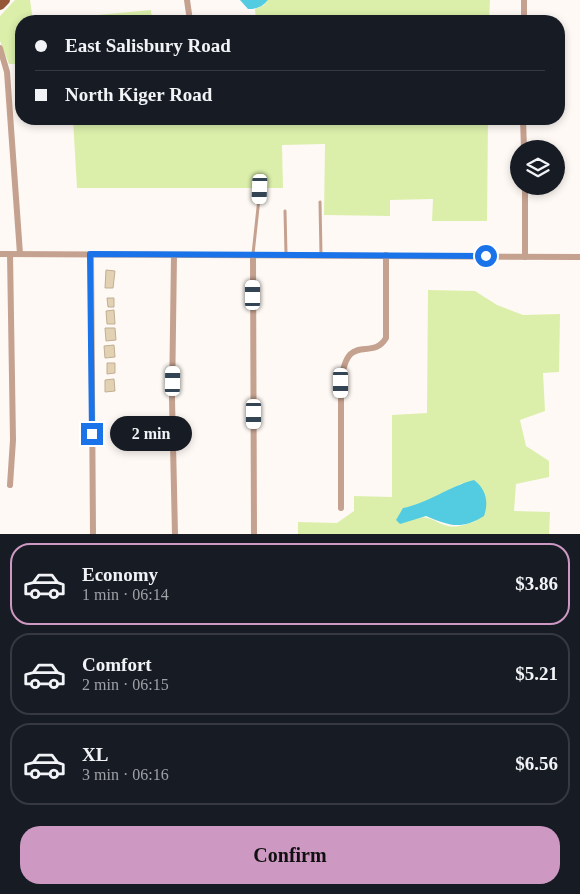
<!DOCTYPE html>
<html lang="en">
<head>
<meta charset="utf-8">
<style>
  :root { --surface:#171b24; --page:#242831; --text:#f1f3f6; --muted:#9ea1a6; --line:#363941; --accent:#cd99c2 }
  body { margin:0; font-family:Georgia,serif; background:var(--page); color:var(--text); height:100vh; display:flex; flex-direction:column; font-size:19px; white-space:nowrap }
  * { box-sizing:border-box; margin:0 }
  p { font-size:16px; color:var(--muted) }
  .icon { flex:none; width:28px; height:28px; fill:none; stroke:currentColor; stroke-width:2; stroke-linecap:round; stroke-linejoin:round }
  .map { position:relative; height:534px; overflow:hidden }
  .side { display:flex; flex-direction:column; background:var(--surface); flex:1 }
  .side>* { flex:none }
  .hud { position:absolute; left:15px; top:15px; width:550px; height:110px; border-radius:20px; box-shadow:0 2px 8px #0003; display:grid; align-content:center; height:110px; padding:0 20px; background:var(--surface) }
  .fabs { position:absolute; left:510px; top:140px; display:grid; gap:10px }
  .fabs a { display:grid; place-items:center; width:55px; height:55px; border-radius:50%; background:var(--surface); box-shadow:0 2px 8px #0003; font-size:25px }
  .end { position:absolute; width:22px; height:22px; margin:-11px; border:6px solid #1a73e8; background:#fff; box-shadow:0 0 0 2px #fff }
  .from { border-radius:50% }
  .bubble { position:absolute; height:35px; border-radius:18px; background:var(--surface); box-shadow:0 2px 8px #0003; font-size:16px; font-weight:700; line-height:35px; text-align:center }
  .car { position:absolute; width:15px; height:30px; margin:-15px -8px; border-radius:6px; box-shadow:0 0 4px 1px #0007; background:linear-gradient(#fff 24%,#345 0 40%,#fff 0 76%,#345 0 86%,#fff 0) }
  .hud b { display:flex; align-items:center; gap:18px; height:48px; font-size:19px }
  .hud b+b { border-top:1px solid var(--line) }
  .hud i { width:12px; height:12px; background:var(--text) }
  ul { padding:9px 0 0; list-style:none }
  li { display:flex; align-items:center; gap:15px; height:82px; margin:0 10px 8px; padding:0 10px; border:2px solid var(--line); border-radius:20px }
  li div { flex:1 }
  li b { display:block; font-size:19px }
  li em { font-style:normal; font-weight:700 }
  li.selected { border-color:var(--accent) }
  li>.icon { width:45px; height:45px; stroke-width:1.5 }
  .action { display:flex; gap:10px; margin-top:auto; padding:10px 20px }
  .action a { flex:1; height:58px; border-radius:20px; background:var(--accent); color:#111; font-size:20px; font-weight:700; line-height:58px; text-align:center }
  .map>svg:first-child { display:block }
  .green { fill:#dbefab; fill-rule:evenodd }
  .water { fill:#53cbe0 }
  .building { fill:#e3d1b4; stroke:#c1af93 }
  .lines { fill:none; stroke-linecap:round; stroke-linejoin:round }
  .service { stroke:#c5a190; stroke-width:3 }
  .minor { stroke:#c5a190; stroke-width:6 }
  .primary { stroke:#945637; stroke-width:10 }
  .route { stroke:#1a73e8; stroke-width:6 }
</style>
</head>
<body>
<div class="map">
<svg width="580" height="534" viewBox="0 0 580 534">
  <rect width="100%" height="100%" fill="#fef9f4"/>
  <!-- green -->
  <g class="green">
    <polygon points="15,0 30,0 33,21 151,10 152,21 21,21 21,64 9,64 0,41 0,16"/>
    <polygon points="268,0 490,0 489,21 256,21 255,9 264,5"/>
    <polygon points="73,119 488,119 487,221 432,221 433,199 390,200 390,216 324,215 325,144 282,145 283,188 77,188"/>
    <path d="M428,290L475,291L497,305L523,315L560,314L559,372L543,373L545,411L520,420L526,446L549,461V477L516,484L514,511L550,512L549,534H298V522L337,523L354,511V496L392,497V415L427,413ZM462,483L476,521C467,524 457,528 448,526C432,522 433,515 414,518L403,508L420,505Z"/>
  </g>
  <!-- water -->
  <g class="water">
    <path d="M240,0H268C262,7 257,9 248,9Z"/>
    <path d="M474,480C486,489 489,502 484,516C461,530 450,526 426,516L400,524L396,520L403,508C429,503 449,486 474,480Z"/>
  </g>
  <!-- building -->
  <g class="building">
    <polygon points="106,270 115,271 113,288 105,288"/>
    <polygon points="107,298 114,298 114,307 108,307"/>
    <polygon points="114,310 115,324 107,324 106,311"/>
    <polygon points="105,328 115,328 116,340 106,341"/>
    <polygon points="114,345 115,357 105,358 104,346"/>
    <polygon points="107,363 115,363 115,373 107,374"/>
    <polygon points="114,379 115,391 105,392 105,380"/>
  </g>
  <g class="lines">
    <!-- service -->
    <g class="service">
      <polyline points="320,202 321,255"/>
      <polyline points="285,211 286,254"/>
      <polyline points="253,254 260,189"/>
    </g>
    <!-- minor -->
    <g class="minor">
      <polyline points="187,0 190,21"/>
      <polyline points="524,21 524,0"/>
      <polyline points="0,48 7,72 20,254"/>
      <polyline points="523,119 524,149"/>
      <polyline points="525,186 525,257"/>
      <polyline points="0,254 580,257"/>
      <polyline points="91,255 93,534"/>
      <polyline points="174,255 172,399 175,534"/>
      <polyline points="253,255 254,534"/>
      <polyline points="10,485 13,440 10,254"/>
      <path d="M341,508V383C347,329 371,363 386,338V255"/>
    </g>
    <!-- primary -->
    <polyline class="primary" points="0,5 5,0"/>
  </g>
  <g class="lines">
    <!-- route -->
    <polyline class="route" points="92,434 90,254 486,256"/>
  </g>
</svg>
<div class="fabs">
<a><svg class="icon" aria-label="layers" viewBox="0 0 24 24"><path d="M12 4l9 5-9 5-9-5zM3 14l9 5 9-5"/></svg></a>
</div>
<i class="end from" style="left:486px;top:256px"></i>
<i class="end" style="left:92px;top:434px"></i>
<div class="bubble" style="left:110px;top:416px;width:82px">2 min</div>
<i class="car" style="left:260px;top:189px;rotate:182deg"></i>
<i class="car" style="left:253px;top:295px;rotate:0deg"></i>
<i class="car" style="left:173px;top:381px;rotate:1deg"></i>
<i class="car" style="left:341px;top:383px;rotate:180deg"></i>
<i class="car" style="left:254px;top:414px;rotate:180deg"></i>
<div class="hud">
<b><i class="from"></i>East Salisbury Road</b>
<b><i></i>North Kiger Road</b>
</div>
</div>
<section class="side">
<ul>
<li class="selected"><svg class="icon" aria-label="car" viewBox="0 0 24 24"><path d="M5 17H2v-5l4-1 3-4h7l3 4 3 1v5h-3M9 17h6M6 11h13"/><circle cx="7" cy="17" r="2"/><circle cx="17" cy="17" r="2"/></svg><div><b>Economy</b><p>1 min · 06:14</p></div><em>$3.86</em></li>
<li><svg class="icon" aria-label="car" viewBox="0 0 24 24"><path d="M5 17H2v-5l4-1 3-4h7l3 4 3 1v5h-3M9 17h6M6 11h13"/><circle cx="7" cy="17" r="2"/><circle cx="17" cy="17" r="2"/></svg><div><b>Comfort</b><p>2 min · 06:15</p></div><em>$5.21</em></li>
<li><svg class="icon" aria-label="car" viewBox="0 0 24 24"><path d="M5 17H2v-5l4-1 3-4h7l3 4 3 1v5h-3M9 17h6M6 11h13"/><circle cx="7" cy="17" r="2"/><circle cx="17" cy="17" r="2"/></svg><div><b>XL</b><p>3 min · 06:16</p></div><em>$6.56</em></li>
</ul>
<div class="action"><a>Confirm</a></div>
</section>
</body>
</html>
